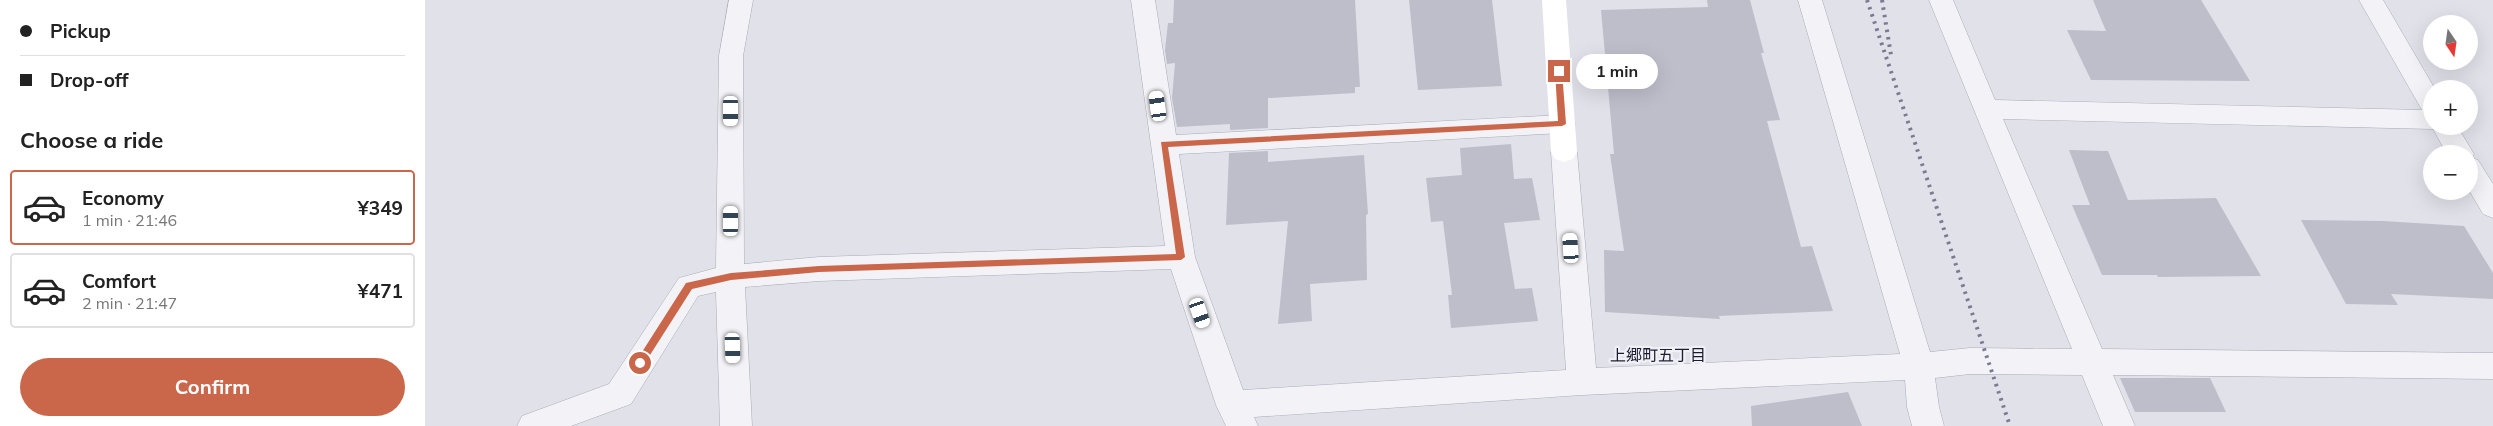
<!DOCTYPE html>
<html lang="en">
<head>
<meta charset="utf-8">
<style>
  :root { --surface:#fff; --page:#f6f6f6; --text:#222; --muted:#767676; --line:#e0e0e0; --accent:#ca6649 }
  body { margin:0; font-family:Mulish,"Noto Sans JP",sans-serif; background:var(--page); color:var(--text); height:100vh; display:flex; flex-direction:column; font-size:19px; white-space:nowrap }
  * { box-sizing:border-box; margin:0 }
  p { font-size:16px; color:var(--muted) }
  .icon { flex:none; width:28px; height:28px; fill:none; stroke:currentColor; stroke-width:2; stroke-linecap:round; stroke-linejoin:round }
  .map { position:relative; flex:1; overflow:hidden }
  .side { display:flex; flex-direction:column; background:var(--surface); width:425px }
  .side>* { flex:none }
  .top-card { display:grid; align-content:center; height:110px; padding:0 20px; background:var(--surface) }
  .needle { width:32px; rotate:167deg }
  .controls { position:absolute; left:1998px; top:15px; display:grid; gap:10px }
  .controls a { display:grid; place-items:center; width:55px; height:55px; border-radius:50%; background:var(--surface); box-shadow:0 5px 20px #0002; font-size:25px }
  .end { position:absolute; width:22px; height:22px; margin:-11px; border:6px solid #ca6649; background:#fff; box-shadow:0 0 0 2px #fff }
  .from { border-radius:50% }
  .bubble { position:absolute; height:35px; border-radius:18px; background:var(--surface); box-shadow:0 5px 20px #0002; font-size:16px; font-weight:700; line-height:35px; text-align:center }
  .car { position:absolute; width:15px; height:30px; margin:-15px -8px; border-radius:6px; box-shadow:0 0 4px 1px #0007; background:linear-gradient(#fff 24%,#345 0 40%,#fff 0 76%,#345 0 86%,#fff 0) }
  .top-card b { display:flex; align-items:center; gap:18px; height:48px; font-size:19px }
  .top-card b+b { border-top:1px solid var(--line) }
  .top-card i { width:12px; height:12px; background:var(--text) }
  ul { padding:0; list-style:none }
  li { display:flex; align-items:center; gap:15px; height:75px; margin:0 10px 8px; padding:0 10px; border:2px solid var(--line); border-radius:5px }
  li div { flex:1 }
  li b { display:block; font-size:19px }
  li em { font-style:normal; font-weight:700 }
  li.current { border-color:var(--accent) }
  li>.icon { width:45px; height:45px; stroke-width:1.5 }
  h2 { padding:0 20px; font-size:22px; line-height:60px }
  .action { display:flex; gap:10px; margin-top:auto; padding:10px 20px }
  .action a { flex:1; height:58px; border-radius:30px; background:var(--accent); color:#fff; font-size:20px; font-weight:700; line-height:58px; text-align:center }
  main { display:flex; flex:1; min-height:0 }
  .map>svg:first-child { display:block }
  .building { fill:#bebecb }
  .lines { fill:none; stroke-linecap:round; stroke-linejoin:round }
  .street-casing { stroke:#a9aab6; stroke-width:1 }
  .street { fill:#f3f3f7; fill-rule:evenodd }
  .secondary { fill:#fff; fill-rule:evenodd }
  .rail { stroke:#7a7a92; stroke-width:4; stroke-dasharray:2.5 5; stroke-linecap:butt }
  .route { fill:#ca6649 }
  .labels { text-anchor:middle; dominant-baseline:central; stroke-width:4.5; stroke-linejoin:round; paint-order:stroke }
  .neighbourhood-label { font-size:16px; fill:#1c1c31; stroke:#f0f0f6 }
</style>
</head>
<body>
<main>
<section class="side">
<div class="top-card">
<b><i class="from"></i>Pickup</b>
<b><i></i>Drop-off</b>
</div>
<h2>Choose a ride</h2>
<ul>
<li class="current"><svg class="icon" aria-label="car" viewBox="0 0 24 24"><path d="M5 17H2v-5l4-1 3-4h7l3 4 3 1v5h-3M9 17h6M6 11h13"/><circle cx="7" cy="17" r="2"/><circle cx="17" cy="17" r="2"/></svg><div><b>Economy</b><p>1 min · 21:46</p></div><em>¥349</em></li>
<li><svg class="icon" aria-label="car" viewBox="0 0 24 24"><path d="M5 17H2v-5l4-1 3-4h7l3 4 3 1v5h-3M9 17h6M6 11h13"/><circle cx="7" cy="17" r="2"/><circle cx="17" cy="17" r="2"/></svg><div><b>Comfort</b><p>2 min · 21:47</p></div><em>¥471</em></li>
</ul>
<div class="action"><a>Confirm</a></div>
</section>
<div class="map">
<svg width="2068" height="426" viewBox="0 0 2068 426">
  <rect width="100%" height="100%" fill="#e0e1e9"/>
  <!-- building -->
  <g class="building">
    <polygon points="749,0 930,0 935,87 930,87 930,93 843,98 843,128 805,130 805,124 752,127 747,98 750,63 742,64 740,50 743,23 748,23"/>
    <polygon points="984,0 1067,0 1077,86 993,90"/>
    <polygon points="1282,0 1325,0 1339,53 1336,53 1355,120 1342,121 1376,247 1387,246 1408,311 1294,316 1295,319 1180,312 1179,250 1199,251 1185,154 1189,154 1176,10 1283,7"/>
    <polygon points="1668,0 1776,0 1825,81 1666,80 1642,30 1681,31"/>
    <polygon points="1086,144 1089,179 1107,178 1115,220 1079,223 1090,289 1107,288 1113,321 1026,328 1023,295 1027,295 1018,221 1006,222 1001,178 1037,175 1035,148"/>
    <polygon points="1644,150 1683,151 1703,200 1791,198 1836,276 1733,277 1732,275 1677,275 1647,205 1665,205"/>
    <polygon points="843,151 843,162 939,155 943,214 941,215 942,280 885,284 887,321 853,324 863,221 801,225 804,153"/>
    <polygon points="1876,220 1958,221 2039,226 2068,273 2068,299 1966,294 1973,305 1921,304"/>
    <polygon points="1695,378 1785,378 1801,412 1710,412"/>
    <polygon points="1423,392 1437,426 1327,426 1326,406"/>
  </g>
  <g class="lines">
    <defs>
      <polygon id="street" points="304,0 328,0 318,56 319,264 394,257 740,246 706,0 730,0 751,135 1137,115 1146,117 1150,124 1146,131 1137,133 754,154 770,257 818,390 1141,370 1126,152 1130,145 1139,142 1148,145 1152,152 1171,368 1475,354 1373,0 1397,0 1505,352 1545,348 1647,349 1504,0 1528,0 1570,100 1997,110 1934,0 1958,0 2010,89 2006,89 2006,126 2032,126 2049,154 2047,158 2053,160 2068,184 2068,218 2058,214 2044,190 2044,154 2022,154 2008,129 1578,119 1677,349 2068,353 2068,379 1688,375 1710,426 1678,426 1657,375 1545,374 1510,378 1514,407 1519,426 1487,426 1482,407 1480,380 1157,395 829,417 833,426 801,426 791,405 746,269 394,281 320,287 327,426 295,426 291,292 273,296 206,404 146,426 92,426 97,416 184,384 254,278 291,268 294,56"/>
    </defs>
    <!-- street casing -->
    <use href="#street" class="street-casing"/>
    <!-- street -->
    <use href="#street" class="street"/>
    <!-- secondary -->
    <polygon class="secondary" points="1117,0 1141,0 1152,152 1148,159 1139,162 1130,159 1126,152"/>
    <!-- rail -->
    <g class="rail">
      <polyline points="1442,0 1585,426"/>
      <polyline points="1457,0 1466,55"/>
    </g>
  </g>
  <!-- route -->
  <polygon class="route" points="1134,68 1137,71 1141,124 1137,126 743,147 760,257 756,260 394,272 306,280 267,289 218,366 212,366 210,363 261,283 306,273 394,266 751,254 736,142 1133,121 1130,71"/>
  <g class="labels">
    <!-- neighbourhood labels -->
    <g class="neighbourhood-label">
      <text x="1233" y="355">上郷町五丁目</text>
    </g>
  </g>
</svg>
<div class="controls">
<a><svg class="needle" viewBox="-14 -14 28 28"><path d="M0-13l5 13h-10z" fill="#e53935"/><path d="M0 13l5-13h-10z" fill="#767676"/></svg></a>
<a>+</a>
<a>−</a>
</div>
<i class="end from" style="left:215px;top:363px"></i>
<i class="end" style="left:1134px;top:71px"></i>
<div class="bubble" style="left:1151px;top:54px;width:82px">1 min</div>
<i class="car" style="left:733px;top:106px;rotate:352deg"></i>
<i class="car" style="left:306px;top:111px;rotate:180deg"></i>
<i class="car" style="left:306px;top:221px;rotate:0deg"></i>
<i class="car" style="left:1146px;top:248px;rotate:356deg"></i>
<i class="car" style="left:775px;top:313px;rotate:161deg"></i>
<i class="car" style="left:308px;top:348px;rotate:178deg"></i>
</div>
</main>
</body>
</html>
